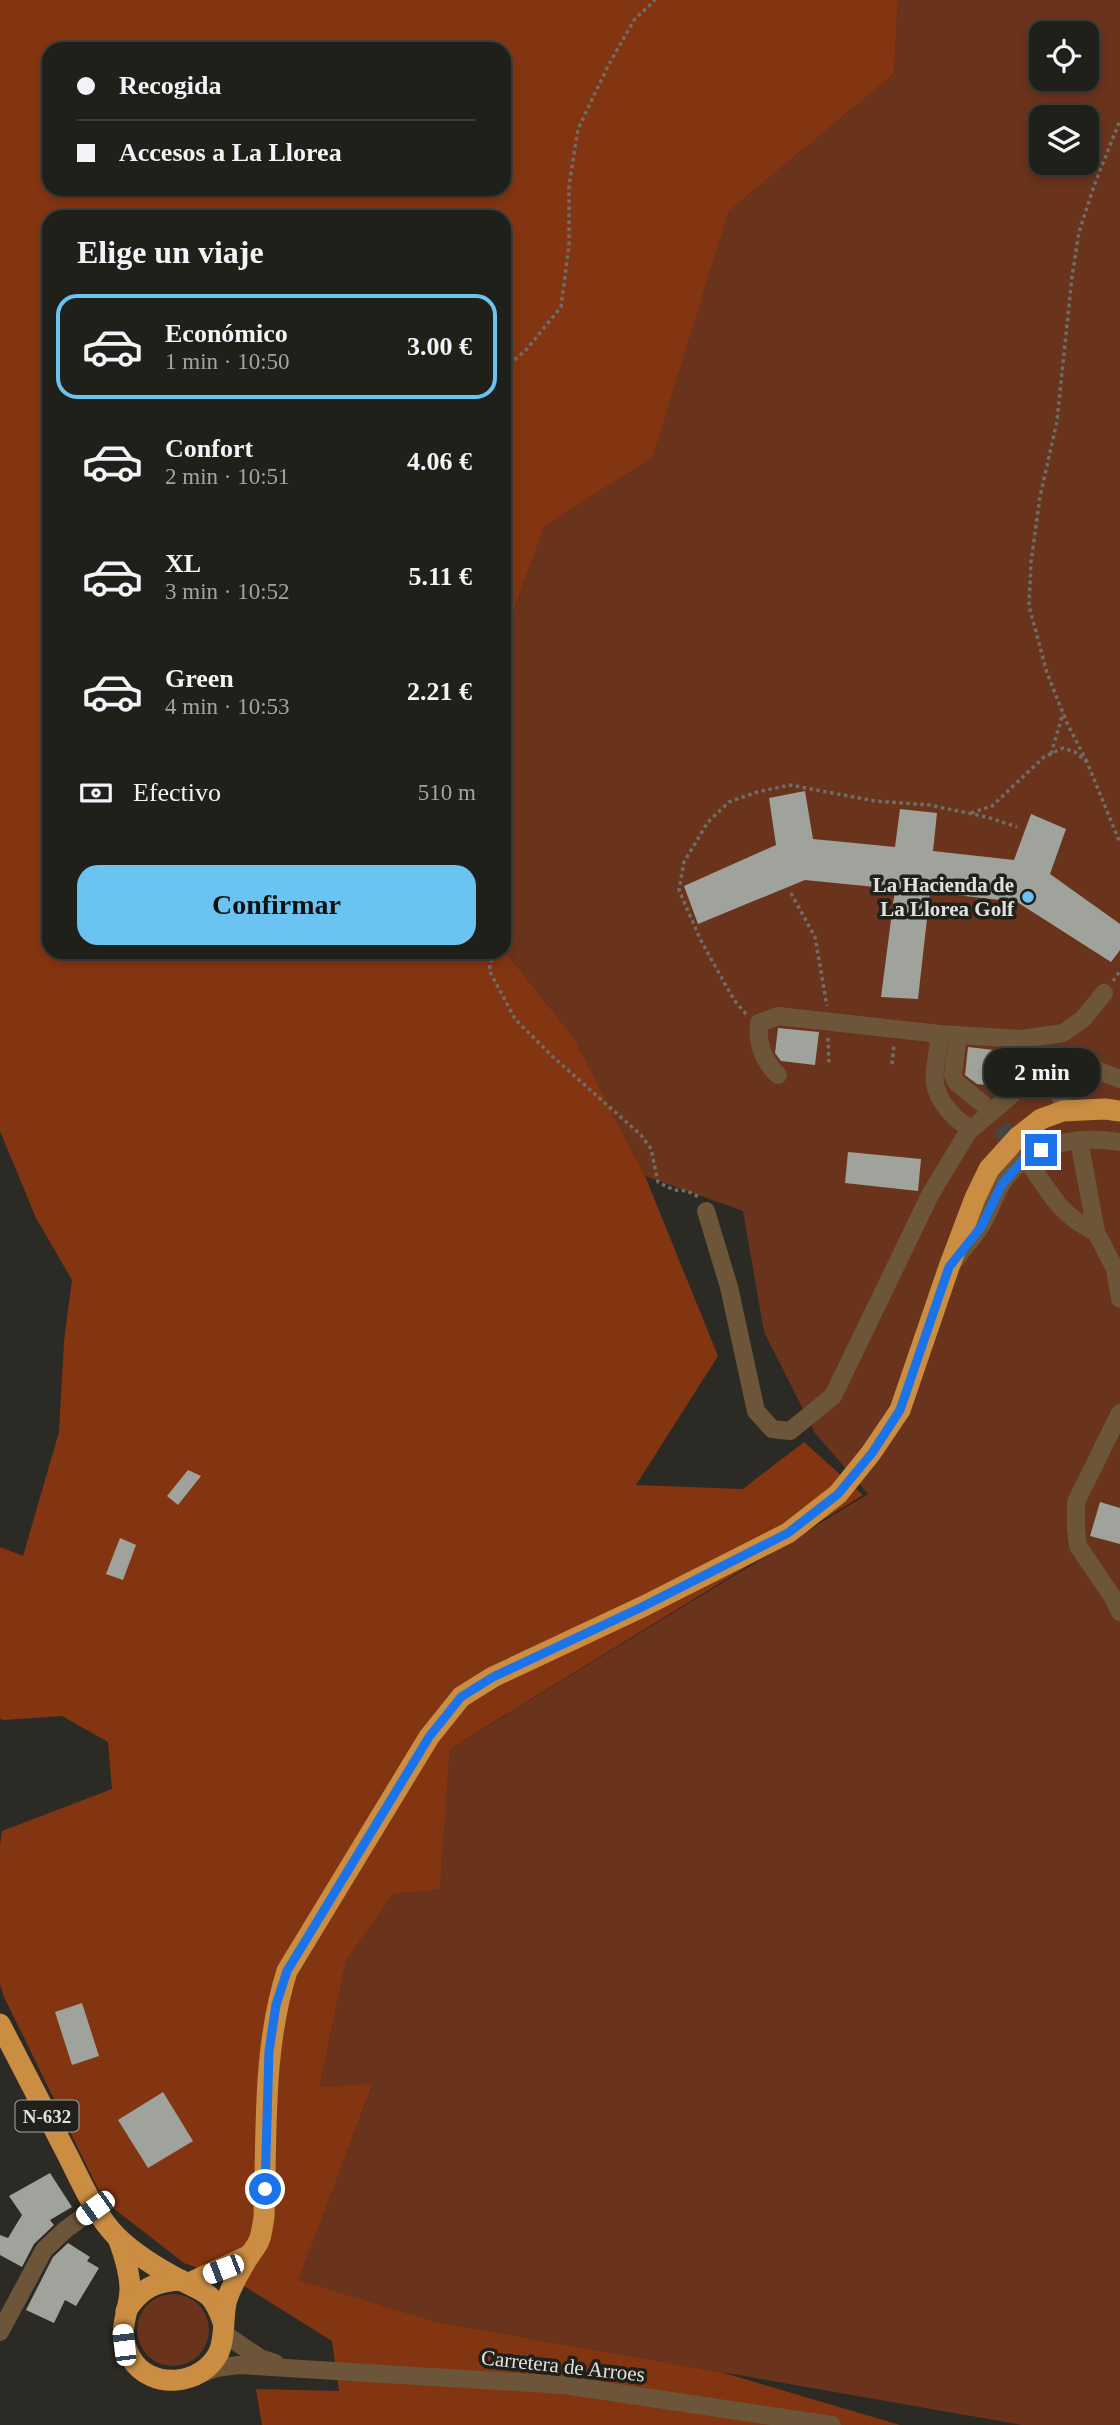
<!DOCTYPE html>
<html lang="es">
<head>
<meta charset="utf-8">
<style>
  :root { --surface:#20201b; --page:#282824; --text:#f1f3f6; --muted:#a2a3a3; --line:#3d3e3a; --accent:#6bc3f2 }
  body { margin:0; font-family:Georgia,serif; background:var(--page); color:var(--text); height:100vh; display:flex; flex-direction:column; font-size:26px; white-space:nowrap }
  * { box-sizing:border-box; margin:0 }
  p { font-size:23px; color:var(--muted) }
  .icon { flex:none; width:38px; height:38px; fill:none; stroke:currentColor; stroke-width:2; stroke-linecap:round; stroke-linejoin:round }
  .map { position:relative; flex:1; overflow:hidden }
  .side { position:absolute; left:42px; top:210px; width:469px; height:749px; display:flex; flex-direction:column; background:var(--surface); border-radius:21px; box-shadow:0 4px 10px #0003,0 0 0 2px var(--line) }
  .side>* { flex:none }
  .top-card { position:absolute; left:42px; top:42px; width:469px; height:154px; border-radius:21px; box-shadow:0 4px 10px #0003,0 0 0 2px var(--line); display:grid; align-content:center; height:154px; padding:0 35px; background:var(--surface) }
  .fabs { position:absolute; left:1029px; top:21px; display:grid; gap:14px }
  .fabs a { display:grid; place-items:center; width:70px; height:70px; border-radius:14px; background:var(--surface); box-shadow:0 4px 10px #0003,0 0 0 2px var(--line); font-size:35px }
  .end { position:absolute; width:32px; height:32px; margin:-16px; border:9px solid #1a73e8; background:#fff; box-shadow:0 0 0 4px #fff }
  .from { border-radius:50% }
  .bubble { position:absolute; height:49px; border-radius:21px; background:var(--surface); box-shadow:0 4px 10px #0003,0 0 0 2px var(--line); font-size:23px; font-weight:600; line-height:49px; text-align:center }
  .car { position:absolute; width:21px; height:42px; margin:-21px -10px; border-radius:9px; box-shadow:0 0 5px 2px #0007; background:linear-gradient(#fff 24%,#345 0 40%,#fff 0 76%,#345 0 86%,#fff 0) }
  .top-card b { display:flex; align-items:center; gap:24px; height:66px; font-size:26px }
  .top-card b+b { border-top:2px solid var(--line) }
  .top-card i { width:18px; height:18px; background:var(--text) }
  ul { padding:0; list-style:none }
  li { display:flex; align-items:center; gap:21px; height:105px; margin:0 14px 10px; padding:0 21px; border:4px solid transparent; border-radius:21px }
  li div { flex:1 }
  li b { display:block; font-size:26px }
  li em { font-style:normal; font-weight:600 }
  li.selected { border-color:var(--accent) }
  li>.icon { width:63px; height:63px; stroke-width:1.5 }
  h2 { padding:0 35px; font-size:32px; line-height:84px }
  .pay { display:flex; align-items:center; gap:18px; height:77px; padding:0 35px; font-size:26px }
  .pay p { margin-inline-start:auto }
  .cta { display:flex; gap:14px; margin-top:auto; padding:14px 35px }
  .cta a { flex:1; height:80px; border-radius:21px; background:var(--accent); color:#111; font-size:28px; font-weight:600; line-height:80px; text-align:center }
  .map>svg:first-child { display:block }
  .green { fill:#69331c; fill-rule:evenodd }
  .forest { fill:#833511; fill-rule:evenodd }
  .building { fill:#a0a39c }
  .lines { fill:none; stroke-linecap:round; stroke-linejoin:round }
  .minor-tunnel { stroke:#464540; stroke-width:18; stroke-dasharray:18 9; stroke-linecap:butt }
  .path { stroke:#6e6d67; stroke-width:3.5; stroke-dasharray:3.5 3.5; stroke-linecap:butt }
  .minor { stroke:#6d5539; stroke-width:18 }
  .highway { stroke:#ca8d42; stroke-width:21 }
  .route { stroke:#1a73e8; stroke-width:9 }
  .poi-dot { fill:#6bc3f2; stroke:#21201b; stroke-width:2.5 }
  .labels { text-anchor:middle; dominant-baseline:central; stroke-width:7; stroke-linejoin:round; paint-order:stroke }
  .shield { fill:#21201b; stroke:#a8a7a3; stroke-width:2 }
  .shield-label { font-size:19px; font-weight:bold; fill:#e2e1dd }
  .poi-label { font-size:21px; font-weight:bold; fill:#e2e1dd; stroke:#21201b; text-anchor:end }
  .street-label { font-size:21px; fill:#e2e1dd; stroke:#21201b }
</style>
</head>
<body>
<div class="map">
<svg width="1120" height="2425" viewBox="0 0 1120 2425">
  <rect width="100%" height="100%" fill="#2b2a24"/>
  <!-- green -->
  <g class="green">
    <path d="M898,0H1120V2425H1022L721,2372L437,2322L297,2280L373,2085L320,2088L346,1961L393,1894L440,1890L450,1749L868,1494L815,1433L764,1332L743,1211L645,1176L574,1038L504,950V708L512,616L544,527L653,457L729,211L894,74ZM1041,33H1087V79H1041ZM1041,117H1087V163H1041Z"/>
    <circle cx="173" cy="2330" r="36"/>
  </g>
  <!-- forest -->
  <path class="forest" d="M0,0H898L894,74L729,211L653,457L544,527L512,616L504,708V217H49V952L504,950L574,1038L645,1176L718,1356L636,1485L743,1489L804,1442L863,1495L450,1749L440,1890L393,1894L346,1961L320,2087L373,2084L298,2280L437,2322L721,2372L900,2425H262L256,2389L339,2391L332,2341L244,2286L184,2263L104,2201L4,1997L0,1984V1845L2,1831L112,1789L108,1742L62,1716L4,1720L0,1719V1547L23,1556L59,1432L64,1341L72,1280L36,1218L0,1131ZM49,49H504V189H49Z"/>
  <!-- building -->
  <g class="building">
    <polygon points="805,791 813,839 895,847 900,809 937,813 933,851 1014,860 1031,814 1066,829 1050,874 1120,924 1120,950 1111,962 1017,902 930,892 918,999 881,997 895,889 805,880 698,924 684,886 776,845 769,798"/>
    <polygon points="778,1028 819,1032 815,1065 781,1061 775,1053"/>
    <polygon points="968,1047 1012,1052 1009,1082 1003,1087 977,1084 965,1075"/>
    <polygon points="848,1152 921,1159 918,1191 845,1183"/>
    <polygon points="188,1470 201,1476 178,1505 167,1496"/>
    <polygon points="1100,1502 1120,1508 1120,1544 1090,1536"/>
    <polygon points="120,1538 136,1545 123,1580 106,1574"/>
    <polygon points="82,2003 99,2056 72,2065 55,2012"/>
    <polygon points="163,2092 193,2141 148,2168 118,2120"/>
    <polygon points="50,2173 72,2207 50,2220 54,2225 34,2244 22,2267 0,2255 0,2235 8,2238 22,2215 9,2196"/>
    <polygon points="68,2243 90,2257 87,2261 99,2268 76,2306 65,2300 54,2323 26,2310 53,2257"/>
  </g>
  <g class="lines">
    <!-- minor-tunnel -->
    <polyline class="minor-tunnel" points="984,1105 1020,1152"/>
    <!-- path -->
    <g class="path">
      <polyline points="504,369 526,350 561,307 569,245 569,186 578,129 608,66 634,20 655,0"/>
      <polyline points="1051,754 1063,713"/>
      <polyline points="1087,762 1067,723 1047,673 1029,606 1031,562 1040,497 1057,421 1072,277 1079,232 1094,186 1120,120"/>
      <polyline points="971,813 992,806 1044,757 1063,748 1075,752 1087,762 1120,843"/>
      <polyline points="791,893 815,937 827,1006"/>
      <polyline points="490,952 492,958 489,970 515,1019 552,1056 641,1135 651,1149 658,1182 674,1190 687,1191 699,1197"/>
      <polyline points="1113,981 1120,971"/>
      <polyline points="746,1014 734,1000 700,939 679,890 684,862 708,822 729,802 757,792 790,785 875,801 929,805 987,817 1017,827"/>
      <polyline points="828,1038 829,1066"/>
      <polyline points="892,1064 894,1045"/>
    </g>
    <!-- minor -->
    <g class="minor">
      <path d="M940,1034C939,1049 933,1068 935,1083C937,1100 956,1123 972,1128"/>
      <polyline points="958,1035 953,1075 956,1082 984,1105"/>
      <polyline points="1057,1067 1063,1111"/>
      <path d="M778,1075C763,1061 757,1044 759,1023L778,1016L940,1034L1021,1039L1063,1033L1083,1019L1104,993"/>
      <polyline points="1079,1140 1096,1232 1115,1269 1120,1299"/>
      <path d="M1031,1166C1053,1197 1060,1215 1096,1232"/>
      <polyline points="706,1211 729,1287 756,1411 772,1429 790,1431 833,1396 931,1193 968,1132 1038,1072 1057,1067 1091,1068 1120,1079"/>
      <path d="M956,1259C963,1249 972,1239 979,1229C988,1216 993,1199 1001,1185C1027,1143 1075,1135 1120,1142"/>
      <polyline points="1120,1413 1076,1502 1076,1528 1078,1546 1112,1596 1120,1612"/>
      <polyline points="0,2332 44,2250 65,2230 95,2208"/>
      <polyline points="223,2333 260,2358 275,2363"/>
      <polyline points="200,2374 216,2368 239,2365 564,2385 832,2425"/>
    </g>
    <!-- highway -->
    <g class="highway">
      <path d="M0,2024C22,2066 44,2109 66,2152C81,2181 94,2214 118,2238C135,2254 159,2269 180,2280C206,2293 212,2291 223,2322"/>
      <path d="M118,2238C124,2254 130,2272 130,2290C129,2316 115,2331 131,2358C150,2391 203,2386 219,2352C226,2336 222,2316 227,2299C232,2285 241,2269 249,2256C253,2250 258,2245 260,2238C262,2231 263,2224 264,2217C267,2134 262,2050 287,1971L429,1737L461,1697L493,1677L642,1607L788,1533L838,1494L871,1453L900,1410L949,1267L975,1198L989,1169L1018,1137L1041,1119L1063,1111L1105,1109L1120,1111"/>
      <polyline points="189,2283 250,2255"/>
      <path d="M126,2311C140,2289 155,2281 181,2280"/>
    </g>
  </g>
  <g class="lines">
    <!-- route -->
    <polyline class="route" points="265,2189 269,2051 276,2005 287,1971 429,1737 461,1697 493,1677 642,1607 788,1533 838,1494 872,1453 900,1410 949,1267 981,1227 1002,1184 1025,1158 1041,1150"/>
  </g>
  <!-- markers -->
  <circle class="poi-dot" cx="1028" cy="897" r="7"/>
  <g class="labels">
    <!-- shield labels -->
    <rect class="shield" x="15.5" y="2100.5" width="63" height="31" rx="5"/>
    <g class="shield-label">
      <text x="47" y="2116">N-632</text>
    </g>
    <!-- poi labels -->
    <g class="poi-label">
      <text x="1014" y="885">La Hacienda de<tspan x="1014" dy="24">La Llorea Golf</tspan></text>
    </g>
    <!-- street labels -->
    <g class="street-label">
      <text transform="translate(563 2366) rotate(6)">Carretera de Arroes</text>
    </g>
  </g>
</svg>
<div class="fabs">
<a><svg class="icon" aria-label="locate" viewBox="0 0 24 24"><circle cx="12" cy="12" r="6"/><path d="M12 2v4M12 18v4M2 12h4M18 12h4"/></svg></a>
<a><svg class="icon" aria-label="layers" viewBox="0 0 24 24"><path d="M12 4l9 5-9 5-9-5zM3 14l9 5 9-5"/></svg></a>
</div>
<i class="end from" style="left:265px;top:2189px"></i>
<i class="end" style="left:1041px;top:1150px"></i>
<div class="bubble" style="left:984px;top:1048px;width:116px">2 min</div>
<i class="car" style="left:95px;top:2208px;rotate:234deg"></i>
<i class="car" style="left:223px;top:2269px;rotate:249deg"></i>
<i class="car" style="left:124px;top:2345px;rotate:353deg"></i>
<div class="top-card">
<b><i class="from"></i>Recogida</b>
<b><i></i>Accesos a La Llorea</b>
</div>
<section class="side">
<h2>Elige un viaje</h2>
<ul>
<li class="selected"><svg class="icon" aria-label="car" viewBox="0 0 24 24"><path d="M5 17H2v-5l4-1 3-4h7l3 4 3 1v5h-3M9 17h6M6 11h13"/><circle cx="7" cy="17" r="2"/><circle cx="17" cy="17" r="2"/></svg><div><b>Económico</b><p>1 min · 10:50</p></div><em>3.00 €</em></li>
<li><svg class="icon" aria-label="car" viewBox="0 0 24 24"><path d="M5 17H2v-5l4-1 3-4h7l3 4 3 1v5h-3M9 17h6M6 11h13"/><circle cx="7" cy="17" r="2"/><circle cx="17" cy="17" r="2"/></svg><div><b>Confort</b><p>2 min · 10:51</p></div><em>4.06 €</em></li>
<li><svg class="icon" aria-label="car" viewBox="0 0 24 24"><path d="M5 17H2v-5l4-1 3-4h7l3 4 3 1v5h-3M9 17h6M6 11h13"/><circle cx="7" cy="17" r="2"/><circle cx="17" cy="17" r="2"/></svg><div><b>XL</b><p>3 min · 10:52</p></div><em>5.11 €</em></li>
<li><svg class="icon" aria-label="car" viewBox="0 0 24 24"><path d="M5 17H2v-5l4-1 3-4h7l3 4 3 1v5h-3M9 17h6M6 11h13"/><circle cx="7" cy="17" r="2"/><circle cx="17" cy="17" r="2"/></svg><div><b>Green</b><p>4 min · 10:53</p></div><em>2.21 €</em></li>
</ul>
<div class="pay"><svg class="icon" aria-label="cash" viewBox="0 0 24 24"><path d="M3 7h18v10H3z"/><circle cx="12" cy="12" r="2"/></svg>Efectivo<p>510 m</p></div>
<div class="cta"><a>Confirmar</a></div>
</section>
</div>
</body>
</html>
